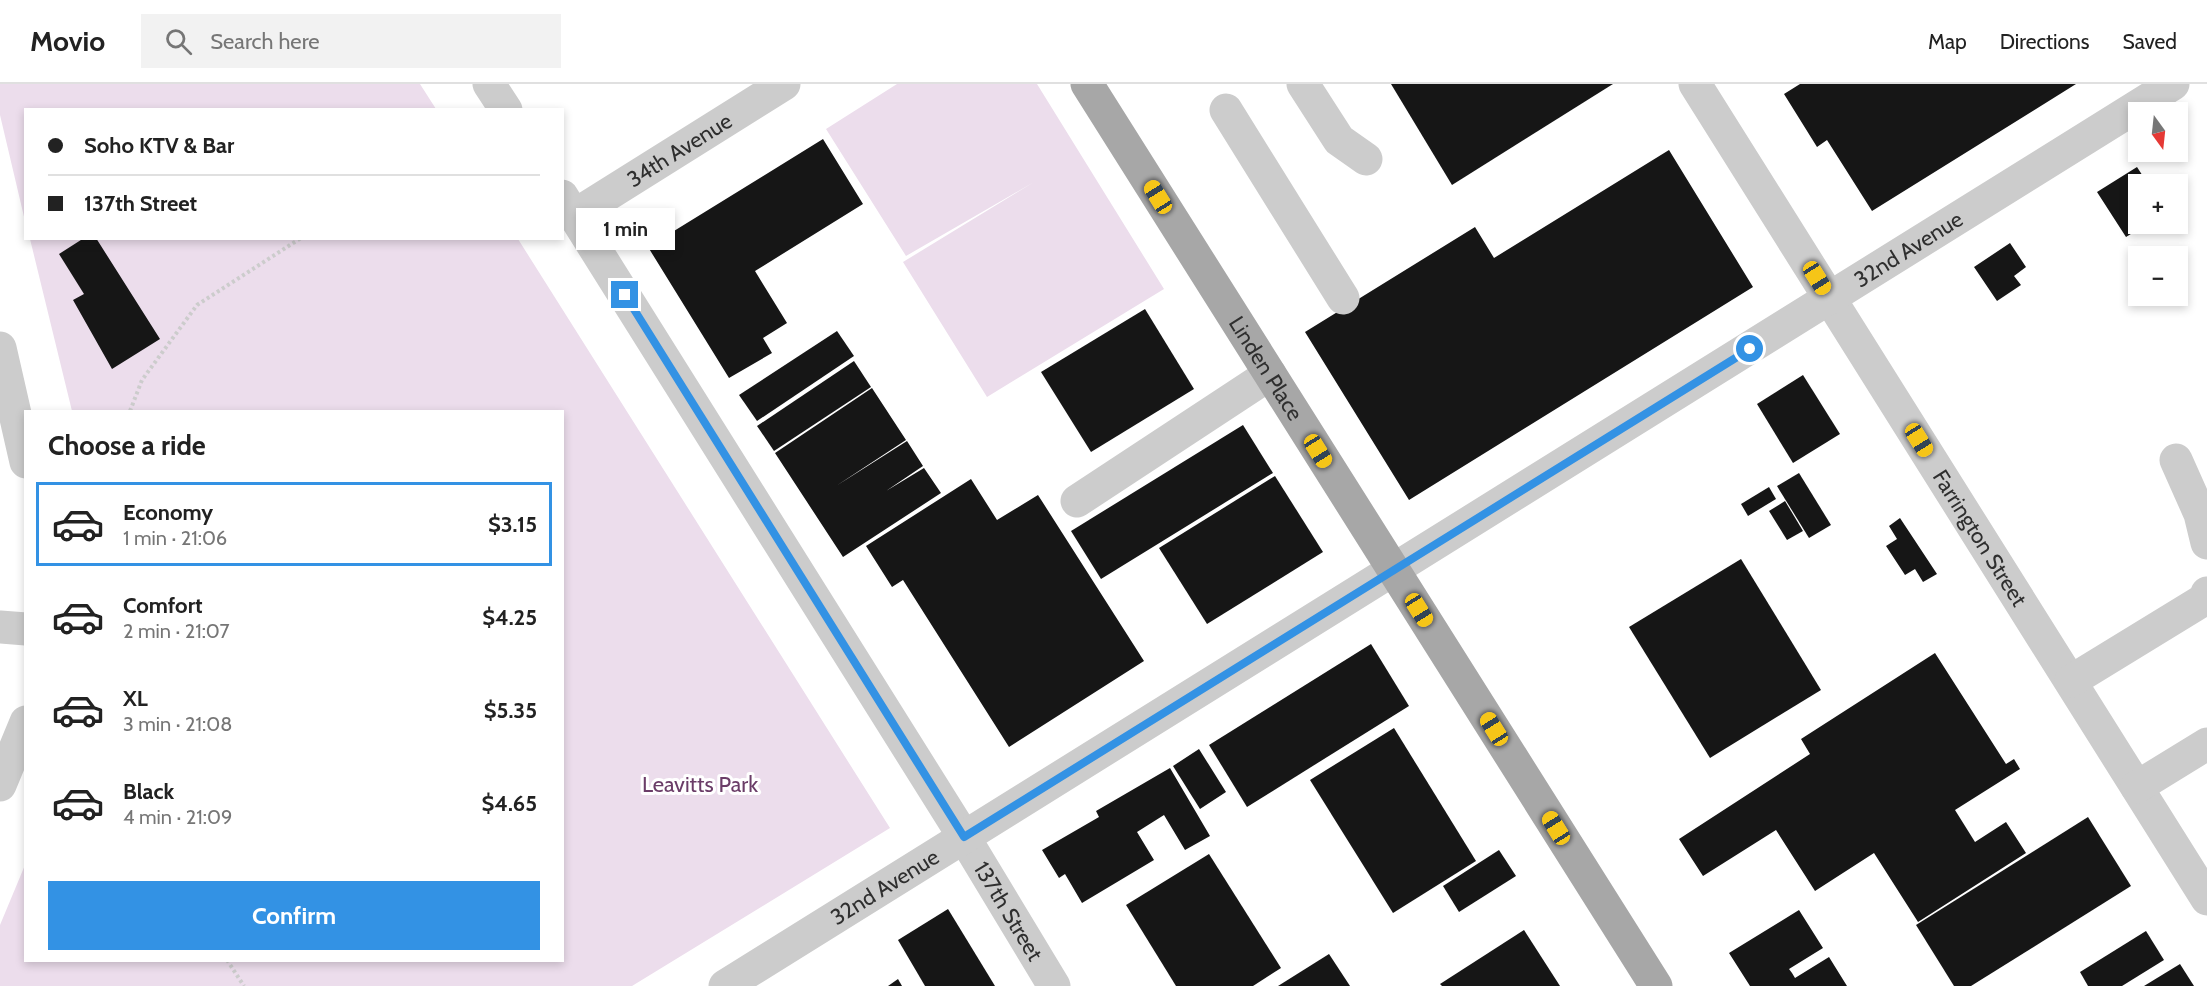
<!DOCTYPE html>
<html lang="en">
<head>
<meta charset="utf-8">
<style>
  :root { --surface:#fff; --page:#f2f2f2; --text:#222; --muted:#767676; --line:#e0e0e0; --accent:#3392e4 }
  body { margin:0; font-family:Cabin,sans-serif; background:var(--page); color:var(--text); height:100vh; display:flex; flex-direction:column; font-size:22px; white-space:nowrap }
  * { box-sizing:border-box; margin:0 }
  p { font-size:20px; color:var(--muted) }
  .icon { flex:none; width:33px; height:33px; fill:none; stroke:currentColor; stroke-width:2; stroke-linecap:round; stroke-linejoin:round }
  .map { position:relative; flex:1; overflow:hidden }
  .details { position:absolute; left:24px; top:326px; width:540px; height:552px; display:flex; flex-direction:column; background:var(--surface); border-radius:0px; box-shadow:0 3px 9px #0003 }
  .details>* { flex:none }
  .hud { position:absolute; left:24px; top:24px; width:540px; height:132px; border-radius:0px; box-shadow:0 3px 9px #0003; display:grid; align-content:center; height:132px; padding:0 24px; background:var(--surface) }
  .needle { width:39px; rotate:165deg }
  .fabs { position:absolute; left:2128px; top:18px; display:grid; gap:12px }
  .fabs a { display:grid; place-items:center; width:60px; height:60px; border-radius:0px; background:var(--surface); box-shadow:0 3px 9px #0003; font-size:30px }
  .end { position:absolute; width:27px; height:27px; margin:-14px; border:8px solid #3392e4; background:#fff; box-shadow:0 0 0 3px #fff }
  .from { border-radius:50% }
  .bubble { position:absolute; height:42px; border-radius:0px; background:var(--surface); box-shadow:0 3px 9px #0003; font-size:20px; font-weight:700; line-height:42px; text-align:center }
  .car { position:absolute; width:18px; height:36px; margin:-18px -9px; border-radius:8px; box-shadow:0 0 4px 2px #0007; background:linear-gradient(#f5c518 24%,#345 0 40%,#f5c518 0 76%,#345 0 86%,#f5c518 0) }
  .hud b { display:flex; align-items:center; gap:21px; height:57px; font-size:22px }
  .hud b+b { border-top:2px solid var(--line) }
  .hud i { width:15px; height:15px; background:var(--text) }
  ul { padding:0; list-style:none }
  li { display:flex; align-items:center; gap:18px; height:84px; margin:0 12px 9px; padding:0 12px; border:3px solid transparent; border-radius:0px }
  li div { flex:1 }
  li b { display:block; font-size:22px }
  li em { font-style:normal; font-weight:700 }
  li.selected { border-color:var(--accent) }
  li>.icon { width:54px; height:54px; stroke-width:1.5 }
  h2 { padding:0 24px; font-size:27px; line-height:72px }
  .button { display:flex; gap:12px; margin-top:auto; padding:12px 24px }
  .button a { flex:1; height:69px; border-radius:0px; background:var(--accent); color:#fff; font-size:24px; font-weight:700; line-height:69px; text-align:center }
  header { display:flex; align-items:center; gap:36px; box-sizing:border-box; height:84px; padding:0 30px; background:var(--surface); border-bottom:2px solid var(--line) }
  header strong { font-size:28px }
  nav { display:flex; gap:33px; margin-inline-start:auto; font-size:21px }
  .search { width:420px; height:54px; background:var(--page); display:flex; align-items:center; gap:15px; box-sizing:border-box; padding:0 21px; border-radius:0px; color:var(--muted); font-size:22px }
  .map>svg:first-child { display:block }
  .green { fill:#ecddec }
  .building { fill:#161616 }
  .lines { fill:none; stroke-linecap:round; stroke-linejoin:round }
  .path { stroke:#ccc; stroke-width:4; stroke-dasharray:3 3; stroke-linecap:butt }
  .minor { stroke:#ccc; stroke-width:33 }
  .major { stroke:#a7a7a7; stroke-width:33 }
  .route { stroke:#3392e4; stroke-width:8 }
  .labels { text-anchor:middle; dominant-baseline:central; stroke-width:6; stroke-linejoin:round; paint-order:stroke }
  .street-label { font-size:22px; fill:#2f2f2f; stroke:#fff }
  .park-label { font-size:22px; fill:#6b3d68; stroke:#fff }
</style>
</head>
<body>
<header>
<strong>Movio</strong>
<div class="search"><svg class="icon" aria-label="search" viewBox="0 0 24 24"><circle cx="10" cy="10" r="6"/><path d="M15 15l6 6"/></svg>Search here</div>
<nav><a>Map</a><a>Directions</a><a>Saved</a></nav>
</header>
<div class="map">
<svg width="2207" height="902" viewBox="0 0 2207 902">
  <rect width="100%" height="100%" fill="#fff"/>
  <!-- green -->
  <g class="green">
    <polygon points="0,0 420,0 436,25 26,26 25,137 0,31"/>
    <polygon points="897,0 1037,0 1164,205 987,313 903,178 1034,98 906,172 826,45"/>
    <polygon points="30,155 518,155 890,744 632,902 0,902 0,841 25,781 26,876 562,876 562,327 72,327"/>
  </g>
  <!-- building -->
  <g class="building">
    <polygon points="1391,0 1613,0 1452,101"/>
    <polygon points="1800,0 2076,0 1872,127 1827,56 1817,63 1784,10"/>
    <polygon points="823,55 863,120 755,187 787,239 763,254 772,269 729,294 648,163"/>
    <polygon points="1669,66 1753,203 1409,416 1305,248 1475,143 1494,174"/>
    <polygon points="2137,83 2148,100 2139,100 2139,140 2147,140 2126,153 2097,108"/>
    <polygon points="84,154 96,154 160,255 112,285 73,216 84,210 59,170"/>
    <polygon points="2010,159 2026,183 2014,192 2021,201 1997,217 1974,183"/>
    <polygon points="1145,225 1194,305 1091,368 1041,288"/>
    <polygon points="837,247 854,272 757,337 739,311"/>
    <polygon points="854,277 871,303 774,367 757,342"/>
    <polygon points="1803,291 1840,350 1793,379 1757,320"/>
    <polygon points="872,304 906,356 836,402 907,357 923,382 886,407 924,384 941,409 843,473 775,369"/>
    <polygon points="1243,341 1273,389 1101,495 1071,447"/>
    <polygon points="1799,389 1831,441 1809,454 1777,402"/>
    <polygon points="1275,392 1323,468 1207,540 1159,464"/>
    <polygon points="971,395 997,436 1038,411 1144,577 1009,663 903,496 892,503 866,462"/>
    <polygon points="1769,403 1776,415 1748,432 1741,420"/>
    <polygon points="1785,417 1803,447 1787,456 1769,427"/>
    <polygon points="1900,434 1937,490 1923,498 1915,485 1905,491 1886,462 1897,455 1889,442"/>
    <polygon points="1741,475 1821,606 1710,674 1629,543"/>
    <polygon points="1371,560 1409,622 1247,723 1209,661"/>
    <polygon points="1935,569 2006,680 2014,675 2020,685 1955,726 1975,758 2006,738 2026,769 1918,838 1874,769 1815,807 1776,746 1703,792 1679,755 1810,670 1801,655"/>
    <polygon points="1394,644 1476,777 1393,829 1310,696"/>
    <polygon points="1199,665 1226,708 1200,725 1173,682"/>
    <polygon points="1170,684 1210,752 1185,766 1164,731 1137,748 1154,776 1082,819 1065,790 1059,794 1042,766 1099,733 1096,727"/>
    <polygon points="2088,733 2131,802 1971,902 1954,902 1916,841"/>
    <polygon points="1499,766 1516,792 1459,828 1443,802"/>
    <polygon points="1209,770 1281,884 1253,902 1176,902 1126,821"/>
    <polygon points="948,825 995,902 925,902 898,856"/>
    <polygon points="1799,826 1823,864 1789,885 1792,889 1795,894 1829,873 1847,902 1750,902 1729,869"/>
    <polygon points="1524,846 1560,902 1442,902 1440,900"/>
    <polygon points="2146,847 2164,876 2122,902 2088,902 2080,888"/>
    <polygon points="1329,870 1350,902 1278,902"/>
    <polygon points="2180,880 2194,902 2144,902"/>
    <polygon points="898,895 902,902 888,902"/>
  </g>
  <g class="lines">
    <!-- path -->
    <g class="path">
      <polyline points="130,327 142,296 197,221 301,154"/>
      <polyline points="227,876 244,902"/>
    </g>
    <!-- minor -->
    <g class="minor">
      <polyline points="489,0 506,26"/>
      <polyline points="1303,0 1339,56 1366,75"/>
      <path id="s1" d="M1695,0L2207,815"/>
      <polyline points="1226,26 1343,214"/>
      <path id="s2" d="M562,112L964,753L1054,902"/>
      <path id="s3" d="M575,131L784,0"/>
      <polyline points="0,264 26,378"/>
      <polyline points="2176,376 2200,430 2207,459"/>
      <polyline points="1077,417 1270,290"/>
      <polyline points="0,543 26,545"/>
      <polyline points="2071,597 2205,515 2207,509"/>
      <polyline points="0,701 26,638"/>
      <polyline points="2137,703 2207,660"/>
      <path id="s4" d="M725,902L2173,0"/>
    </g>
    <!-- major -->
    <path class="major" id="s5" d="M1087,0L1656,902"/>
  </g>
  <g class="lines">
    <!-- route -->
    <polyline class="route" points="625,211 964,753 1750,265"/>
  </g>
  <g class="labels">
    <!-- street labels -->
    <g class="street-label">
      <text stroke="none"><textPath href="#s3" startOffset="123">34th Avenue</textPath></text>
      <text stroke="none"><textPath href="#s4" startOffset="1394">32nd Avenue</textPath></text>
      <text stroke="none"><textPath href="#s5" startOffset="336">Linden Place</textPath></text>
      <text stroke="none"><textPath href="#s1" startOffset="536">Farrington Street</textPath></text>
      <text stroke="none"><textPath href="#s4" startOffset="188">32nd Avenue</textPath></text>
      <text stroke="none"><textPath href="#s2" startOffset="843">137th Street</textPath></text>
    </g>
    <!-- park labels -->
    <g class="park-label">
      <text x="700" y="700">Leavitts Park</text>
    </g>
  </g>
</svg>
<div class="fabs">
<a><svg class="needle" viewBox="-14 -14 28 28"><path d="M0-13l5 13h-10z" fill="#e53935"/><path d="M0 13l5-13h-10z" fill="#767676"/></svg></a>
<a>+</a>
<a>−</a>
</div>
<i class="end from" style="left:1750px;top:265px"></i>
<i class="end" style="left:625px;top:211px"></i>
<div class="bubble" style="left:576px;top:124px;width:99px">1 min</div>
<i class="car" style="left:1158px;top:113px;rotate:328deg"></i>
<i class="car" style="left:1817px;top:194px;rotate:148deg"></i>
<i class="car" style="left:1919px;top:356px;rotate:148deg"></i>
<i class="car" style="left:1318px;top:367px;rotate:148deg"></i>
<i class="car" style="left:1419px;top:526px;rotate:148deg"></i>
<i class="car" style="left:1494px;top:645px;rotate:328deg"></i>
<i class="car" style="left:1556px;top:744px;rotate:328deg"></i>
<div class="hud">
<b><i class="from"></i>Soho KTV &amp; Bar</b>
<b><i></i>137th Street</b>
</div>
<section class="details">
<h2>Choose a ride</h2>
<ul>
<li class="selected"><svg class="icon" aria-label="car" viewBox="0 0 24 24"><path d="M5 17H2v-5l4-1 3-4h7l3 4 3 1v5h-3M9 17h6M6 11h13"/><circle cx="7" cy="17" r="2"/><circle cx="17" cy="17" r="2"/></svg><div><b>Economy</b><p>1 min · 21:06</p></div><em>$3.15</em></li>
<li><svg class="icon" aria-label="car" viewBox="0 0 24 24"><path d="M5 17H2v-5l4-1 3-4h7l3 4 3 1v5h-3M9 17h6M6 11h13"/><circle cx="7" cy="17" r="2"/><circle cx="17" cy="17" r="2"/></svg><div><b>Comfort</b><p>2 min · 21:07</p></div><em>$4.25</em></li>
<li><svg class="icon" aria-label="car" viewBox="0 0 24 24"><path d="M5 17H2v-5l4-1 3-4h7l3 4 3 1v5h-3M9 17h6M6 11h13"/><circle cx="7" cy="17" r="2"/><circle cx="17" cy="17" r="2"/></svg><div><b>XL</b><p>3 min · 21:08</p></div><em>$5.35</em></li>
<li><svg class="icon" aria-label="car" viewBox="0 0 24 24"><path d="M5 17H2v-5l4-1 3-4h7l3 4 3 1v5h-3M9 17h6M6 11h13"/><circle cx="7" cy="17" r="2"/><circle cx="17" cy="17" r="2"/></svg><div><b>Black</b><p>4 min · 21:09</p></div><em>$4.65</em></li>
</ul>
<div class="button"><a>Confirm</a></div>
</section>
</div>
</body>
</html>
